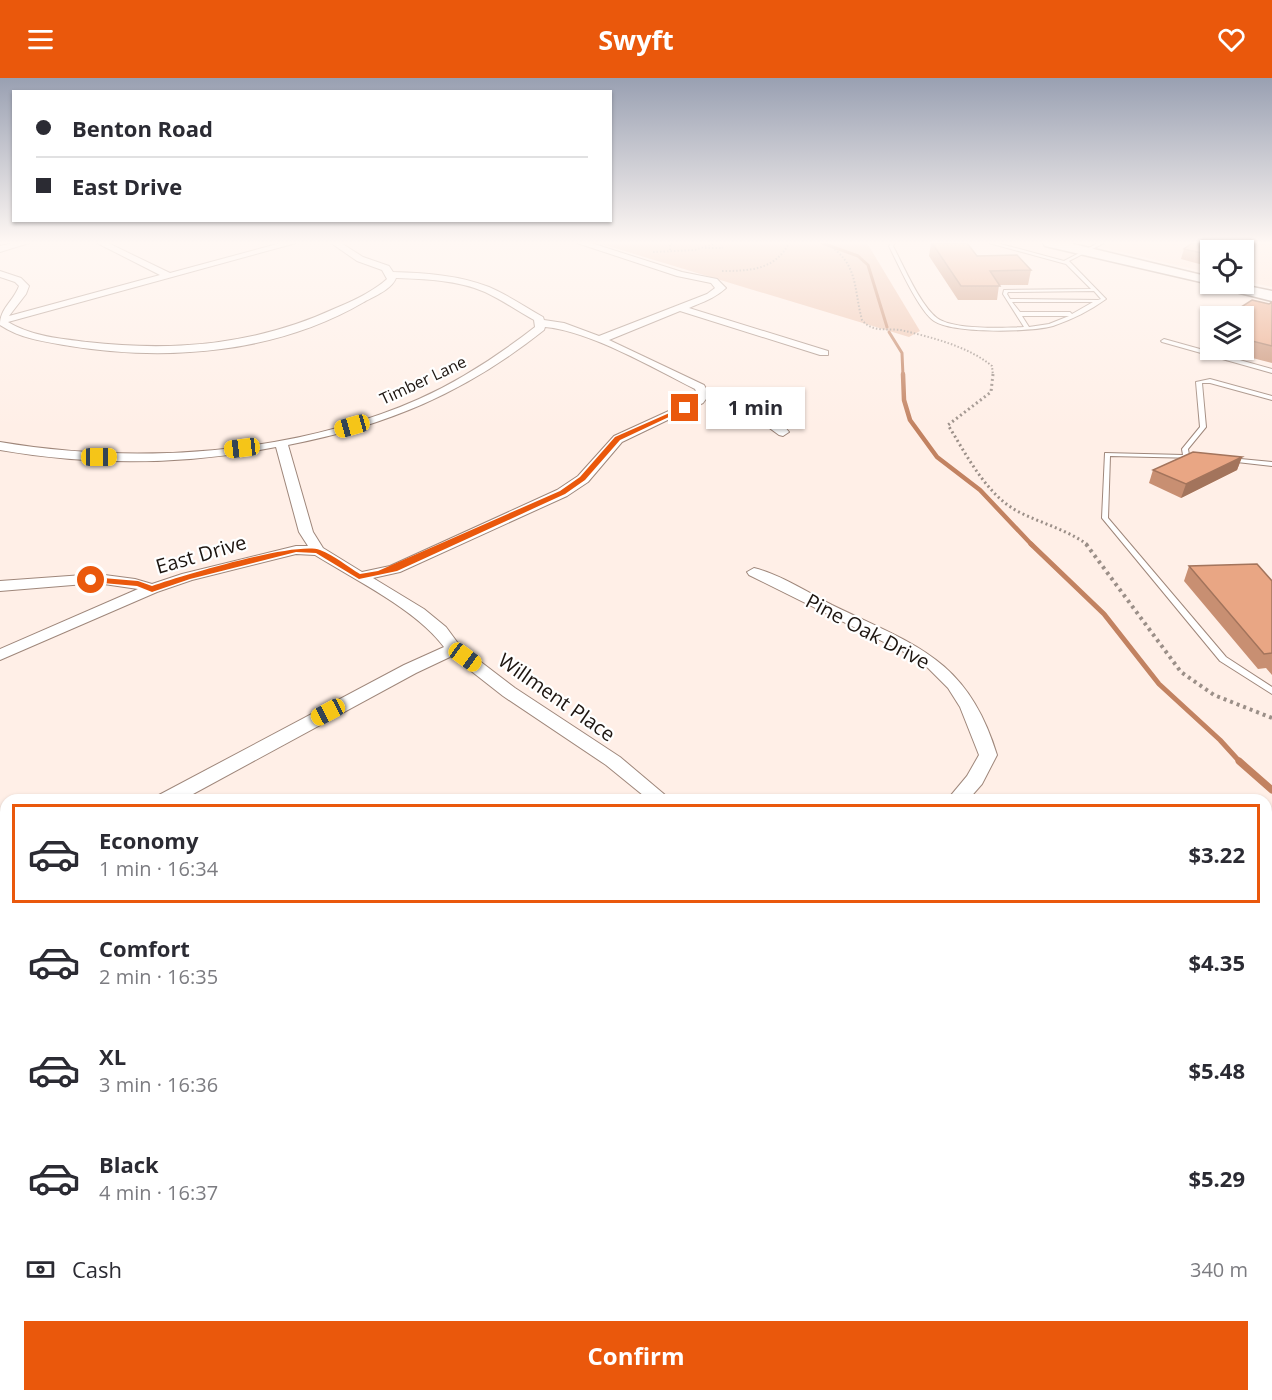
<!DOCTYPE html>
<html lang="en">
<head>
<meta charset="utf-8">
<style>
  :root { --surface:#fff; --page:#f7f7f7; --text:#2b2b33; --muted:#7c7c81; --line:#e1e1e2; --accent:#ea580c }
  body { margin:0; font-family:"Open Sans",sans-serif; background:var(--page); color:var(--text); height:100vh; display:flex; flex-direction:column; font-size:22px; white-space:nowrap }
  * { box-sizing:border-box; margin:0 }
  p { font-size:20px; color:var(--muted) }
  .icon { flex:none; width:33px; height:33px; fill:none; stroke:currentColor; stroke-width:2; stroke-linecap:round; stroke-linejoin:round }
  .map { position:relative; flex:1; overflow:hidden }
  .sheet { position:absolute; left:0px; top:716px; width:1272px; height:608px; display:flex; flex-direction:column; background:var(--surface); border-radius:18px 18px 0 0; box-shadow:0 2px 4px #0004 }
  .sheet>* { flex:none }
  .hud { position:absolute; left:12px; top:12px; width:600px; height:132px; border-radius:0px; box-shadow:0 2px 4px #0004; display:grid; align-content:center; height:132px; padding:0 24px; background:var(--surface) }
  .buttons { position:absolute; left:1200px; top:162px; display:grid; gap:12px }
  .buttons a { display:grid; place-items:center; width:54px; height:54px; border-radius:0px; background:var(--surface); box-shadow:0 2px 4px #0004; font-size:30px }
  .end { position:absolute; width:27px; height:27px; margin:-14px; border:8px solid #ea580c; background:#fff; box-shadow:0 0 0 3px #fff }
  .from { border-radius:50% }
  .bubble { position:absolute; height:42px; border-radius:0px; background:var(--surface); box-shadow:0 2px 4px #0004; font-size:20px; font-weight:700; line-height:42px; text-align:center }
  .car { position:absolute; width:18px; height:36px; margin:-18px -9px; border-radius:8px; box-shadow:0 0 4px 2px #0007; background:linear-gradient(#f5c518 24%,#345 0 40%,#f5c518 0 76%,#345 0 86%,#f5c518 0) }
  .hud b { display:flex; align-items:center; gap:21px; height:57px; font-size:22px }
  .hud b+b { border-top:2px solid var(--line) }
  .hud i { width:15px; height:15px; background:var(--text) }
  ul { padding:10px 0 0; list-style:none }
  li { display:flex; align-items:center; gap:18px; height:99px; margin:0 12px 9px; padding:0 12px; border:3px solid transparent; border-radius:0px }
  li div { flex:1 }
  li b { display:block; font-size:22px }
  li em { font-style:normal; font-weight:700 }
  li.current { border-color:var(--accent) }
  li>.icon { width:54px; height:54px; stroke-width:1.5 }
  .pay { display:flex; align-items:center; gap:15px; height:66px; padding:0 24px; font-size:22px }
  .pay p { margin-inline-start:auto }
  .cta { display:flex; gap:12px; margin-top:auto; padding:12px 24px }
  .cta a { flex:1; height:69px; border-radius:0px; background:var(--accent); color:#fff; font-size:24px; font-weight:700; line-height:69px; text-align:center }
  header { display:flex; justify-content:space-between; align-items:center; height:78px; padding:0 24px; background:var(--accent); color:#fff; font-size:27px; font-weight:700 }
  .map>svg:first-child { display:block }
  .built { fill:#fee3d5 }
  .green { fill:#eec3ad }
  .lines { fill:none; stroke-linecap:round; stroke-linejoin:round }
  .stream-far3 { stroke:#c28261; stroke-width:3 }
  .stream-far2 { stroke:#c28261; stroke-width:4.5 }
  .stream-far1 { stroke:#c28261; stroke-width:5 }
  .stream { stroke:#c28261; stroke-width:7 }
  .service-casing { stroke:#9f877b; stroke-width:2 }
  .minor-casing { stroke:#9f877b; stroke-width:2 }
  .primary-casing { stroke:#9f877b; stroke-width:3 }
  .path-far2 { stroke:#9b8f88; stroke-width:2; stroke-dasharray:1.5 2; stroke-linecap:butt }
  .path-far1 { stroke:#9b8f88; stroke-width:3; stroke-dasharray:2 3; stroke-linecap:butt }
  .path { stroke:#9b8f88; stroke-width:4; stroke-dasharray:3 4; stroke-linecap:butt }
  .service { fill:#fff; fill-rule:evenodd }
  .minor { fill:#fff; fill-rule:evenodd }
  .primary { fill:#fff; fill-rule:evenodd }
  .wall { fill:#c88f72 }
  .shaded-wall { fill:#a3745c }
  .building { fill:#e9a684; stroke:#a3745c; stroke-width:1.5 }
  .route { fill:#ea580c }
  .labels { text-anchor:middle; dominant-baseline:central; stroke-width:4.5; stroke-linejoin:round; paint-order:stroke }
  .far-street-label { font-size:16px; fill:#1d1510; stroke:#fff }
  .street-label { font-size:20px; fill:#1d1510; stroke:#fff }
</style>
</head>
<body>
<header><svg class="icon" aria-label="menu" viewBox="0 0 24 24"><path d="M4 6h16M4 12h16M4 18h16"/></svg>Swyft<svg class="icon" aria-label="heart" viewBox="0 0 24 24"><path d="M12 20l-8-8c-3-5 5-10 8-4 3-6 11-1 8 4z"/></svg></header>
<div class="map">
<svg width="1272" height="1322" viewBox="0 0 1272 1322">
  <rect width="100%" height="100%" fill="#ffefe7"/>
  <!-- built -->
  <g class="built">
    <polygon points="1084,165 1272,165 1272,209 1244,203 1244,172 1210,172 1210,195"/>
    <polygon points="1266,802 1272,807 1272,1322 581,1322 586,1317 1266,1317"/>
  </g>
  <!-- green -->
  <polygon class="green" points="598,165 867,165 920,253 909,259"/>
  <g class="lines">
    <!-- stream-far3 -->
    <g class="stream-far3">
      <polyline points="822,165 858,178 868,187 887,249"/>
      <polyline points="889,254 902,275 903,298"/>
    </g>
    <!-- stream-far2 -->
    <polyline class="stream-far2" points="903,296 904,322 910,342 937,379 980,412 1032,467"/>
    <!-- stream-far1 -->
    <polyline class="stream-far1" points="1031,466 1104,536 1159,606 1220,662 1240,684"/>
    <!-- stream -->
    <polyline class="stream" points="1239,683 1272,712"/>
    <defs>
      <g id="service">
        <path d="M891,165H895L893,168C903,187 920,227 937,240C953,252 1004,250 1024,249L1003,216L1004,212L1091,211L1066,186L989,165H997L1064,183L1098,165H1104L1069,183L1106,221C1091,232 1071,242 1053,248C1030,254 954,256 934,243C919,233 898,186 889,168ZM1094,213L1101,221L1098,222L1010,221L1007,216L1008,214ZM1012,224H1093L1072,236L1070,234H1020ZM1022,238H1069L1049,246L1029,249Z"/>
        <polygon points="1164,261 1272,291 1272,295 1162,264 1161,263"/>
        <polygon points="1210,301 1272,318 1272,322 1210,305 1202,305 1206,349 1188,371 1189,377 1197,378 1197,380 1110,378 1108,440 1226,579 1272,609 1272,616 1220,583 1102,440 1105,375 1183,377 1182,371 1200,349 1196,304"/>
        <polygon points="1230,380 1272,384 1272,388 1228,383 1227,382"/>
      </g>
      <g id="minor">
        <polygon points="13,165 29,165 0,174 0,168"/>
        <path d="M97,165H108L170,195L281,165H296L8,244C31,258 61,261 87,264C174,274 256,267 336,230C353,223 374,213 387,201L382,192L357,183L331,165H341L363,179L389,188L393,194C425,195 459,197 489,209C508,217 525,229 543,239L544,242L564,245L599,258L707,216L715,210L711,205L677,198L577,165H591L682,194L717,201L726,210C715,220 703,224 689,230L828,273V277H820L680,233L609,262L704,307L708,314C735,324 770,330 789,354L783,358L779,357L753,338L706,321L703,325L622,364L588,404L567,418L400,494L373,500L424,531L446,549L460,568L515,610L620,679L671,722H649L606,687L503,618L452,578L416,595L182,722H157L159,717L404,587L444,569C417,532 355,502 315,477L296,476L192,502L157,514L0,582V571L138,511L97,505L0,513V503L97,496L135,501L152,506L182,496L296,468H308L299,454L276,369C185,387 92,388 0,372V364C135,387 293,377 419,321C461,302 499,277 535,249L534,242C518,233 502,222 485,214C458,202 425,201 396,200C392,211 375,218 364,224C277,275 168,284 70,268C46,264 21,261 0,247C0,230 13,224 19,208L15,204L0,199V193L21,200L29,208L26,216L9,238L160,197ZM545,249C590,253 653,290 695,311L697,316L695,321L614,358L578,398L557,412L390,488L362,494L323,470L313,454L288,367C386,348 465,315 544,252Z"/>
        <path d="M754,490C779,496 809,515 832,527C915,567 968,581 997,677L982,706L968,722H947L967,698L979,677L960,629L948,610L928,590L908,576L749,497L747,494Z"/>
        <polygon points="6,798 6,815 0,817 0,800"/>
        <polygon points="278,1317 311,1317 309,1322 276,1322"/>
      </g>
      <polygon id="primary" points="1043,165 1069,165 1210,199 1210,206 1238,206 1272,213 1272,223 1216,209 1214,207 1045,168"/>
    </defs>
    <!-- service casing -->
    <use href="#service" class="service-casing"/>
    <!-- minor casing -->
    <use href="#minor" class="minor-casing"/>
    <!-- primary casing -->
    <use href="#primary" class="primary-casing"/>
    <!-- path-far2 -->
    <g class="path-far2">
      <path d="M826,165C859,186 853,208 862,242C873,256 890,249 905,253C934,260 969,269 992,288L993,298"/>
      <polyline points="705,170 723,170"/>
      <polyline points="670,172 670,166 673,165"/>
      <polyline points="653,174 695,172 713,166"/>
      <path d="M722,193C750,193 775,192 789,165"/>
    </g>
    <!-- path-far1 -->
    <path class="path-far1" d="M993,296L991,314L948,347C966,376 986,416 1017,433C1040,445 1066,451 1088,467"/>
    <!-- path -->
    <polyline class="path" points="1086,466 1181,594 1214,617 1272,640"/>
    <!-- service -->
    <use href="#service" class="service"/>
    <!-- minor -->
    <use href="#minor" class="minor"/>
    <!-- primary -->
    <use href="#primary" class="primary"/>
  </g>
  <!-- wall -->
  <g class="wall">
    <polygon points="931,165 1031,192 1028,207 999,207 997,222 958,222 929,178"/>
    <polygon points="1221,168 1220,172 1210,172 1210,182 1203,187 1181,181 1184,171"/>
    <polygon points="1272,224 1272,285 1221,272 1244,272 1244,238"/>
    <polygon points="1210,249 1210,269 1203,267 1208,251"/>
    <polygon points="1242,379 1237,392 1181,420 1149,405 1153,392"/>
    <polygon points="1189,488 1272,503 1272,597 1266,590 1258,591 1184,503"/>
    <rect x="1266" y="1060" width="6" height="120"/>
    <polygon points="872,1317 987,1317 988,1322 872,1322"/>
  </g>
  <!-- shaded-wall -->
  <g class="shaded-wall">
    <polygon points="1221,168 1220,172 1213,172"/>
    <polygon points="1210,174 1210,182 1203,187 1206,176"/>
    <polygon points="1242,379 1237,392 1181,420 1186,406"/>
  </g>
  <!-- building -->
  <g class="building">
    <polygon points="932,165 967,165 977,178 1017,177 1031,192 990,193 1000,208 961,208"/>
    <polygon points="1192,165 1216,165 1221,168 1213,172 1210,172 1210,174 1206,176 1184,171"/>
    <polygon points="1252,222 1269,226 1272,224 1272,268 1244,261 1244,238 1227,238"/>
    <polygon points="1193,374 1242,379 1186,406 1153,392"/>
    <polygon points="1257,486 1272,503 1272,575 1264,576 1189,488"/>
    <rect x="1266" y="1060" width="6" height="105"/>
    <polygon points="879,1317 987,1317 988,1322 879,1322"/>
  </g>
  <!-- sky -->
  <linearGradient id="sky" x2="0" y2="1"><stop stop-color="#99a0b2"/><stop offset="0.47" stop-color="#fff8f4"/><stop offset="1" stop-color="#fff8f4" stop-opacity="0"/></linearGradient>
  <rect width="1272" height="350" fill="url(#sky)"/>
  <!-- route -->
  <path class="route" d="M683,329L688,330L620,362L585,402L565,416L397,493L359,501L316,475L296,474L190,501L152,514L137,508L91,504L87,502L91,499L138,503L152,508C181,498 296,463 320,472C334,477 348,489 360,496L378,493L560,413L580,399L615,359Z"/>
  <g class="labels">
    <!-- far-street labels -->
    <g class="far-street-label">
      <text transform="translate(423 302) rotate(-25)">Timber Lane</text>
    </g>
    <!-- street labels -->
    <g class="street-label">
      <text transform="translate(201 476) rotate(-16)">East Drive</text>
      <text transform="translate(868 553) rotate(28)">Pine Oak Drive</text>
      <text transform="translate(557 619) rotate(35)">Willment Place</text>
    </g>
  </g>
</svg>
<div class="buttons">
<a><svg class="icon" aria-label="locate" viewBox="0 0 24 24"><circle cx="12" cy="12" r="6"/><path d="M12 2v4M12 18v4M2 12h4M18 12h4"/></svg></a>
<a><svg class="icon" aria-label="layers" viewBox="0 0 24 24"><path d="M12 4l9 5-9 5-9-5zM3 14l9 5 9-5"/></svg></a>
</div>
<i class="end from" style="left:91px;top:502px"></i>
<i class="end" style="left:685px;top:330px"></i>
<div class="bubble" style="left:706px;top:309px;width:99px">1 min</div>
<i class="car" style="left:352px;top:348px;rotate:254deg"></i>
<i class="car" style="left:242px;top:370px;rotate:263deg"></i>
<i class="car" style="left:99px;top:379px;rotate:90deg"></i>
<i class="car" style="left:465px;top:579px;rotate:126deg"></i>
<i class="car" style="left:328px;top:634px;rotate:242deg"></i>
<div class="hud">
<b><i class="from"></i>Benton Road</b>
<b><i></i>East Drive</b>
</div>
<section class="sheet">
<ul>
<li class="current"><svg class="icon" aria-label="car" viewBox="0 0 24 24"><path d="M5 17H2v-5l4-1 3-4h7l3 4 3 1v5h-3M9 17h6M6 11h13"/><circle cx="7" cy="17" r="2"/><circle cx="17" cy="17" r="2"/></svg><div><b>Economy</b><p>1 min · 16:34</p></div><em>$3.22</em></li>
<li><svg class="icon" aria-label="car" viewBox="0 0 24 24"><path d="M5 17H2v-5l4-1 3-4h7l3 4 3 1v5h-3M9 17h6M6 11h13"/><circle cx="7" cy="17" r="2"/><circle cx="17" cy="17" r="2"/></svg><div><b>Comfort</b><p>2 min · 16:35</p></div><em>$4.35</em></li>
<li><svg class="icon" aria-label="car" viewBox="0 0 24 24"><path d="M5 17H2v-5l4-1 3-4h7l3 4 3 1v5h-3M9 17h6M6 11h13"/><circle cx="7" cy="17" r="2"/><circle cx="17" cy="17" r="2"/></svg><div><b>XL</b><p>3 min · 16:36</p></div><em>$5.48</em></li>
<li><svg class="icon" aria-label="car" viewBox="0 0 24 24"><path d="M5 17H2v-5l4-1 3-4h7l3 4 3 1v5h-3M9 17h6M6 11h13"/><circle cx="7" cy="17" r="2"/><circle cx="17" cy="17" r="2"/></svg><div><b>Black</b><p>4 min · 16:37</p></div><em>$5.29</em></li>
</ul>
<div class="pay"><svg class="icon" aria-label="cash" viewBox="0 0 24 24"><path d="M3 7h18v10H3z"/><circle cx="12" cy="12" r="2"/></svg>Cash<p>340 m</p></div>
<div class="cta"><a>Confirm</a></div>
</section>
</div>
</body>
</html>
